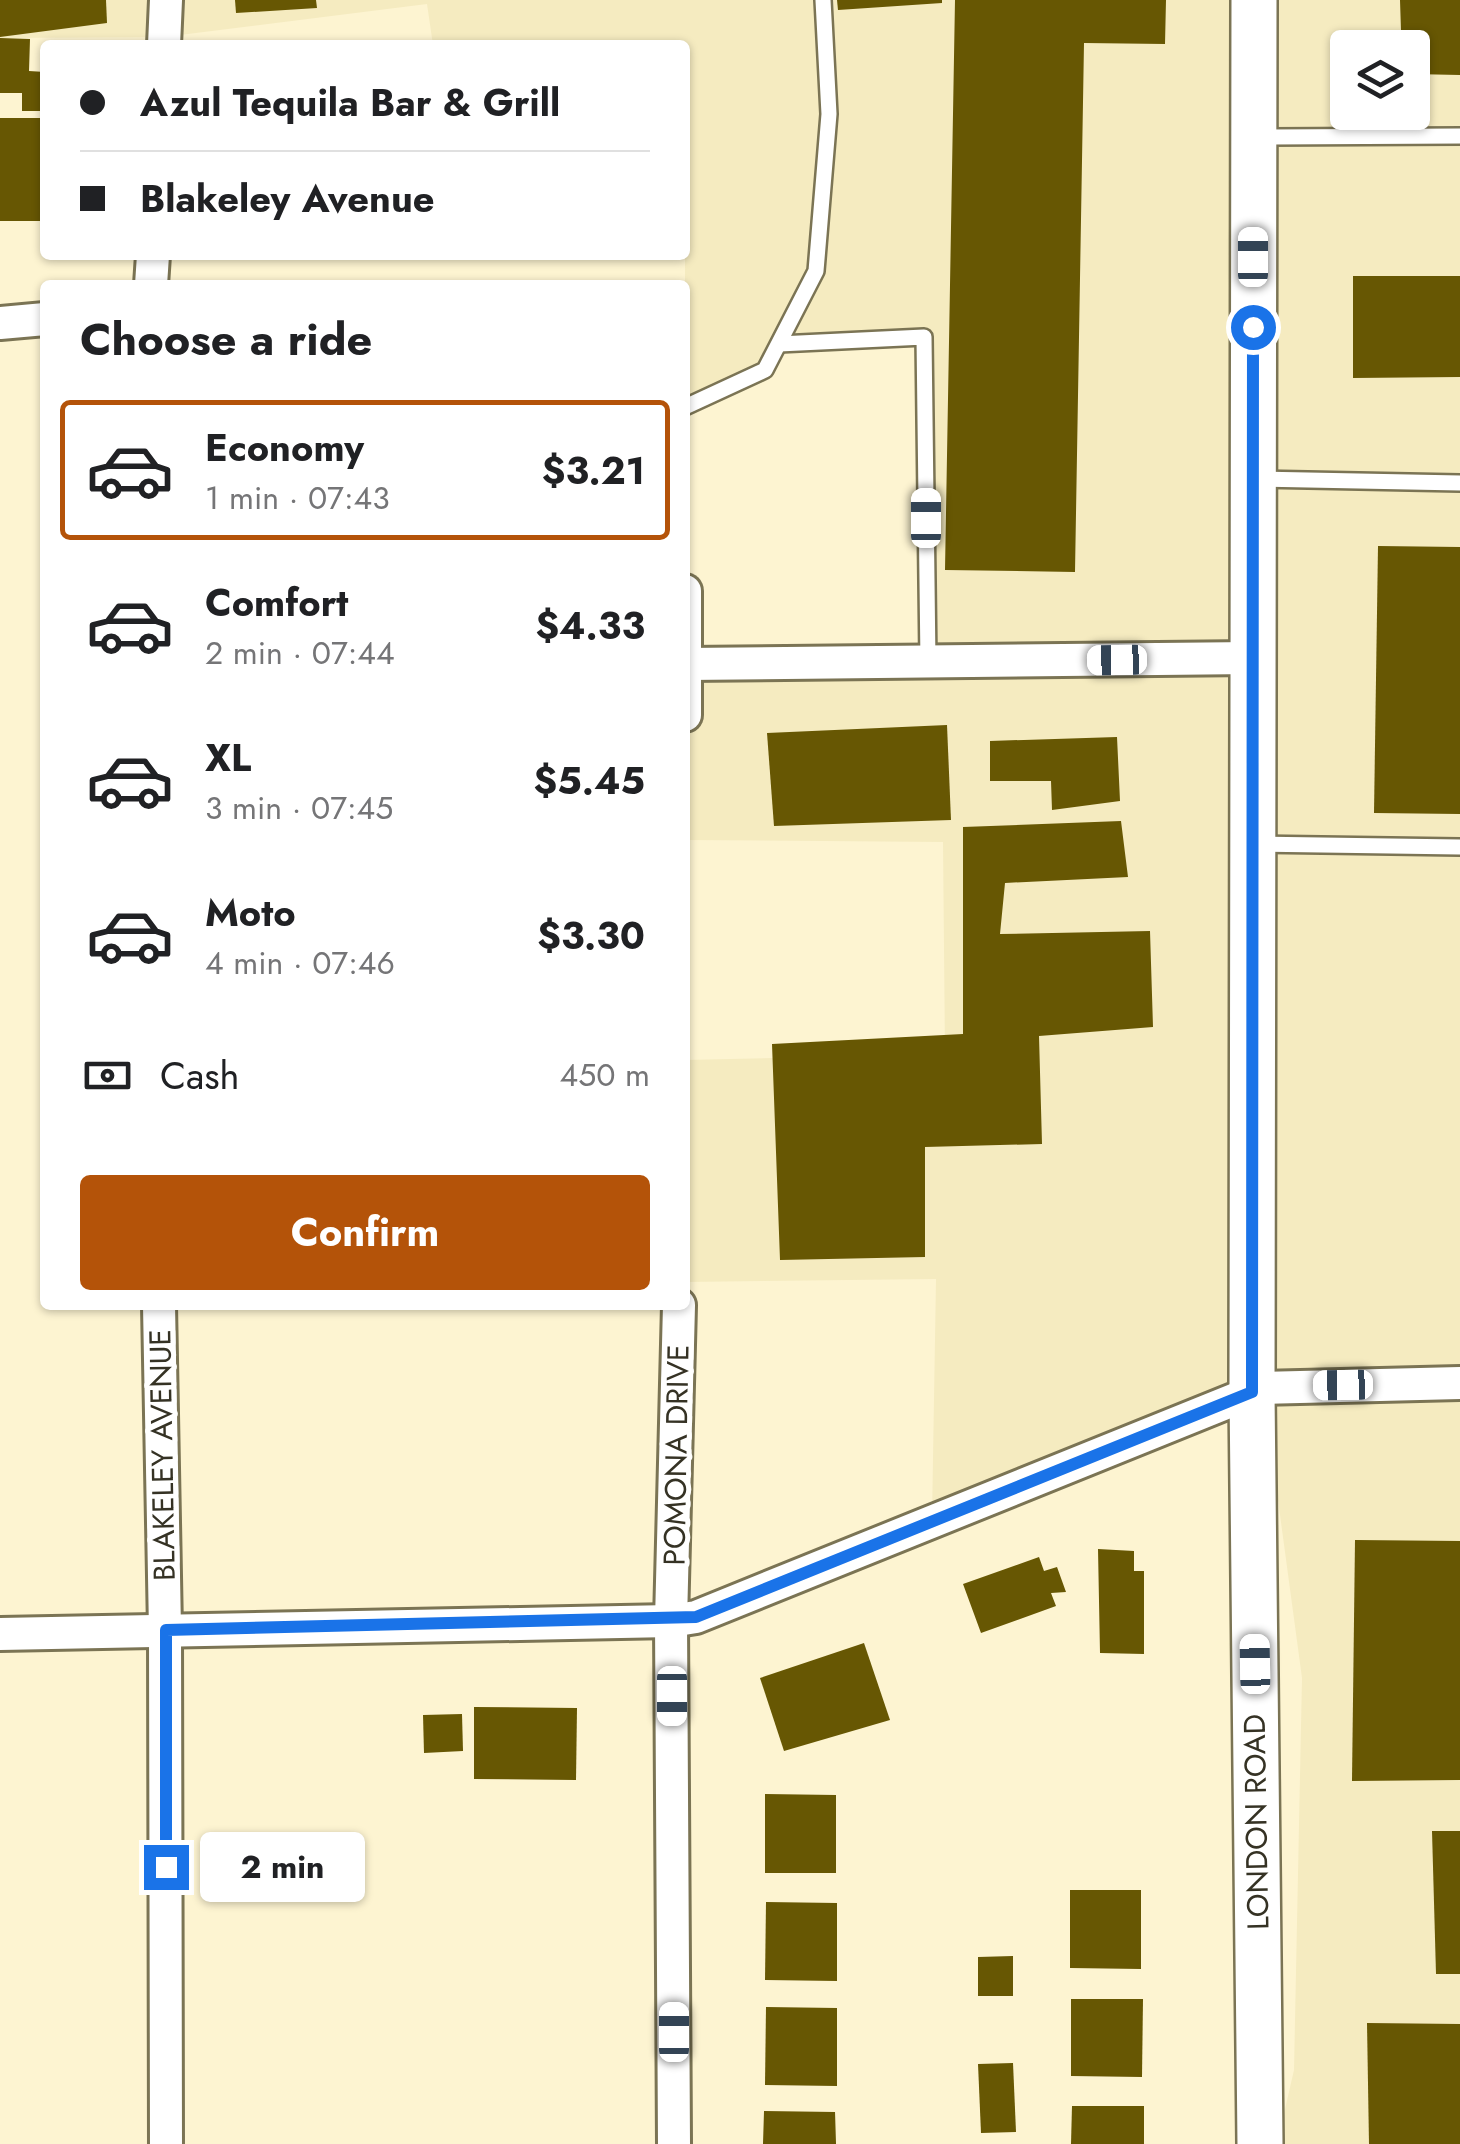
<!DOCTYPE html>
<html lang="en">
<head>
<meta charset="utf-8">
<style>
  :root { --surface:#fff; --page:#f2f2f2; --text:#202124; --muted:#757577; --line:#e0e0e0; --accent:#b45309 }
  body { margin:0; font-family:Jost,sans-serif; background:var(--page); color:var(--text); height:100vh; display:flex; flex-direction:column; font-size:38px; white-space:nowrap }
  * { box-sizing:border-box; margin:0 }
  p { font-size:32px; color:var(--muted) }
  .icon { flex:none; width:55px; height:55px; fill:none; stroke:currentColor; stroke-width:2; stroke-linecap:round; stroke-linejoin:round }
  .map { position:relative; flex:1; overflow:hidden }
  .details { position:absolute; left:40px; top:280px; width:650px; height:1030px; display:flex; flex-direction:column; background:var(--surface); border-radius:10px; box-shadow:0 2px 8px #0004 }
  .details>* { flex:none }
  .banner { position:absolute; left:40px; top:40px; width:650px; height:220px; border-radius:10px; box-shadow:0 2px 8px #0004; display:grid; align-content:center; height:220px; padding:0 40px; background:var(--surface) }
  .fabs { position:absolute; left:1330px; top:30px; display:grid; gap:20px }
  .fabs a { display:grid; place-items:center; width:100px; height:100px; border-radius:10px; background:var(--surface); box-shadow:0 2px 8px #0004; font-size:50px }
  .end { position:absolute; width:45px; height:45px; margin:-22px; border:12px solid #1a73e8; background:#fff; box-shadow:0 0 0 5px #fff }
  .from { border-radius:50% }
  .bubble { position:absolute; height:70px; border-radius:10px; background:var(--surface); box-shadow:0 2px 8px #0004; font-size:32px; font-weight:700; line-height:70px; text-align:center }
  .car { position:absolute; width:30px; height:60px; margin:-30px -15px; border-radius:12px; box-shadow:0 0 8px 2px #0007; background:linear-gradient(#fff 24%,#345 0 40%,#fff 0 76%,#345 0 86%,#fff 0) }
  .banner b { display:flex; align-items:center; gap:35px; height:95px; font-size:38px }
  .banner b+b { border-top:2px solid var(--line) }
  .banner i { width:25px; height:25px; background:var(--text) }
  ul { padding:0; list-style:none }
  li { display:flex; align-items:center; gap:30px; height:140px; margin:0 20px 15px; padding:0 20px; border:5px solid transparent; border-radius:10px }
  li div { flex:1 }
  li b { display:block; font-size:38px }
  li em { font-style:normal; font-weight:700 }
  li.current { border-color:var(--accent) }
  li>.icon { width:90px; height:90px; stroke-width:1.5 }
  h2 { padding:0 40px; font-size:45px; line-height:120px }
  .pay { display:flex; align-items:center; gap:25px; height:110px; padding:0 40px; font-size:38px }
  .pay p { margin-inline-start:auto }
  .action { display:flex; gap:20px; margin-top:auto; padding:20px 40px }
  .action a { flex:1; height:115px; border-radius:10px; background:var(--accent); color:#fff; font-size:40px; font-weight:700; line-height:115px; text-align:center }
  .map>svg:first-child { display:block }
  .built { fill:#f5ebc0; fill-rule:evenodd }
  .building { fill:#675703 }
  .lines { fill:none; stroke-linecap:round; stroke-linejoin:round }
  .lane-casing { stroke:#7b7454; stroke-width:20 }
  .street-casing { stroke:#7b7454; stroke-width:38 }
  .secondary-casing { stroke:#7b7454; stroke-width:50 }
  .lane { stroke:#fff; stroke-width:15 }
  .street { stroke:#fff; stroke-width:32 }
  .secondary { stroke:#fff; stroke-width:45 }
  .route { stroke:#1a73e8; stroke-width:12 }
  .labels { text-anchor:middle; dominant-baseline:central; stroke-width:10; stroke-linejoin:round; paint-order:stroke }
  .street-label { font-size:30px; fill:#353224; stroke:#fff }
</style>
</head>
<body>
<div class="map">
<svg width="1460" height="2144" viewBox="0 0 1460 2144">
  <rect width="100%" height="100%" fill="#fdf4d1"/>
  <!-- built -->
  <path class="built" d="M0,0H1460V2144H1277L1294,2070L1302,1678L1263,1389L932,1518L936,1279L685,1282V1060L945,1054L943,842L685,840L687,664L928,662L924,338L779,344L765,370L685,407V45H433L427,4L164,37L0,38ZM1348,48H1412V112H1348Z"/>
  <!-- building -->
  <g class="building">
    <polygon points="0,0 106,0 107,23 0,37"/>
    <polygon points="235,0 316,0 317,8 236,13"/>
    <polygon points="837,0 942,0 942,3 838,10"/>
    <polygon points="955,0 1166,0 1165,44 1084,43 1075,572 945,570"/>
    <polygon points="1400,0 1460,0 1460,75 1412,74 1412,48 1390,48 1389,33 1401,31"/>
    <polygon points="0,38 30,39 29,71 45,72 45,111 22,111 22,93 0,93"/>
    <rect x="0" y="118" width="45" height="103"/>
    <polygon points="1353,276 1460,276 1460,377 1353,378"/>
    <polygon points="1378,546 1460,547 1460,814 1374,813"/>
    <polygon points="947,725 951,820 774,826 767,733"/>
    <polygon points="1117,737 1120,801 1052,810 1051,781 990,781 990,741"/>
    <polygon points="1121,821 1128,877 1005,883 1000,934 1150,931 1153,1027 1039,1036 1042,1144 925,1147 925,1257 780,1260 772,1044 963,1034 963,827"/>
    <polygon points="1355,1540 1460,1541 1460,1780 1352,1781"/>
    <polygon points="1098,1549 1134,1551 1134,1571 1144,1571 1144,1654 1100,1653"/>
    <polygon points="1039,1557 1044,1571 1057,1567 1066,1592 1051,1593 1056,1606 981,1633 963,1584"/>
    <polygon points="864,1643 890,1720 784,1751 760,1678"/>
    <polygon points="474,1707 577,1708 576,1780 474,1779"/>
    <polygon points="462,1714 463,1751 424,1753 423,1715"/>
    <polygon points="765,1794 836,1795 836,1873 765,1873"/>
    <polygon points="1432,1831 1460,1831 1460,1974 1436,1974"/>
    <polygon points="1070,1890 1141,1890 1141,1969 1070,1968"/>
    <polygon points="766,1902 837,1903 837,1981 765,1980"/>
    <polygon points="1013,1956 1013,1996 978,1996 978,1957"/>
    <polygon points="1071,1999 1143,1999 1142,2077 1071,2076"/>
    <polygon points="766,2007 837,2008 837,2086 765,2085"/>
    <polygon points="1367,2023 1460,2024 1460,2144 1369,2144"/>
    <polygon points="1013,2063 1016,2132 981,2133 978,2064"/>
    <polygon points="1072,2106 1144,2106 1144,2144 1071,2144"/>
    <polygon points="764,2111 835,2112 836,2144 763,2144"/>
  </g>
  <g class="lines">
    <defs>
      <g id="lane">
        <polyline points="1258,137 1460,136"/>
        <polyline points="779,344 924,337 928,663"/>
        <polyline points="685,407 765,370 816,271 829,114 823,0"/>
        <polyline points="1256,479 1460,483"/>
        <polyline points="1257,844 1460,847"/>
      </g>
      <g id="street">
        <polyline points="164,45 166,0"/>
        <polyline points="151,285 153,255"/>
        <polyline points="0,323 45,319"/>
        <polyline points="685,591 685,715"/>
        <polyline points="687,664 1252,658"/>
        <polyline points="159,1305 165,1630 166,2144"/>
        <polyline points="0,1634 671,1621 696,1617 1263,1388 1460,1383"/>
        <polyline points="674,2144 671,1621 679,1305"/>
      </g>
      <polyline id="secondary" points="1254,0 1252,1393 1260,2144"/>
    </defs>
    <!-- lane casing -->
    <use href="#lane" class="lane-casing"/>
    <!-- street casing -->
    <use href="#street" class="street-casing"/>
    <!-- secondary casing -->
    <use href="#secondary" class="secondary-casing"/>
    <!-- lane -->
    <use href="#lane" class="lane"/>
    <!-- street -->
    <use href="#street" class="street"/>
    <!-- secondary -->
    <use href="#secondary" class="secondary"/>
  </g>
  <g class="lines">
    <!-- route -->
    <polyline class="route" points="166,1867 166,1630 696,1617 1252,1392 1253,327"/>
  </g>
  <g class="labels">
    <!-- street labels -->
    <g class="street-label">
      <text transform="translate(162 1455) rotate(-91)">BLAKELEY AVENUE</text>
      <text transform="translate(676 1455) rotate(-89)">POMONA DRIVE</text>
      <text transform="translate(1256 1822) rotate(-91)">LONDON ROAD</text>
    </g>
  </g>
</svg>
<div class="fabs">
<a><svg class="icon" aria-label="layers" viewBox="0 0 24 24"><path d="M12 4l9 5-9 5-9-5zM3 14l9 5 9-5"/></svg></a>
</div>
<i class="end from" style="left:1253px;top:327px"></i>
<i class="end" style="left:166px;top:1867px"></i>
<div class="bubble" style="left:200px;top:1832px;width:165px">2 min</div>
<i class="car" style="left:1253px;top:257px;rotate:0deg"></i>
<i class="car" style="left:926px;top:518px;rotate:0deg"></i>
<i class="car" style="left:1117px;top:660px;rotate:269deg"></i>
<i class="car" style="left:1343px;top:1385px;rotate:269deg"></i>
<i class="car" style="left:1255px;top:1664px;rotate:359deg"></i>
<i class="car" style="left:672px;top:1696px;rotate:180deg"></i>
<i class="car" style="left:674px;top:2032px;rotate:0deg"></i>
<div class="banner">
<b><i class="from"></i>Azul Tequila Bar &amp; Grill</b>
<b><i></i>Blakeley Avenue</b>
</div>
<section class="details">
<h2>Choose a ride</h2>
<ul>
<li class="current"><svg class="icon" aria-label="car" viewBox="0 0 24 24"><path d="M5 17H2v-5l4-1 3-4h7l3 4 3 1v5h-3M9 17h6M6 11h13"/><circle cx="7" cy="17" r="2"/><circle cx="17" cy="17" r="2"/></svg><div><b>Economy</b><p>1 min · 07:43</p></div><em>$3.21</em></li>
<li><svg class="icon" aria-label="car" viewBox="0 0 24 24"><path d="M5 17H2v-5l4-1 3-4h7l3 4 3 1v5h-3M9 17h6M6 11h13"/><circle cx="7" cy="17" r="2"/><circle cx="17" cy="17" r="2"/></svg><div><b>Comfort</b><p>2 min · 07:44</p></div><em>$4.33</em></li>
<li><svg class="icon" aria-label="car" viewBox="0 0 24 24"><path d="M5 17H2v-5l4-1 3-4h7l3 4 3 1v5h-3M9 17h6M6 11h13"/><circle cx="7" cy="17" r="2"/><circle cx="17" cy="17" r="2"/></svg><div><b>XL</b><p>3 min · 07:45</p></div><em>$5.45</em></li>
<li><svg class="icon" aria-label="car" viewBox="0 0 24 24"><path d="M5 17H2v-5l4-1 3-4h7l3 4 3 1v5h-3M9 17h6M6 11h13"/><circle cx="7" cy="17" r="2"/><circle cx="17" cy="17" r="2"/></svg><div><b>Moto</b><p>4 min · 07:46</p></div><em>$3.30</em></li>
</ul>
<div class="pay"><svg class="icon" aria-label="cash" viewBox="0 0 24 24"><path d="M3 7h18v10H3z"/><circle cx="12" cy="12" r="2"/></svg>Cash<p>450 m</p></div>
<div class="action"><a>Confirm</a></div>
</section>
</div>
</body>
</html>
